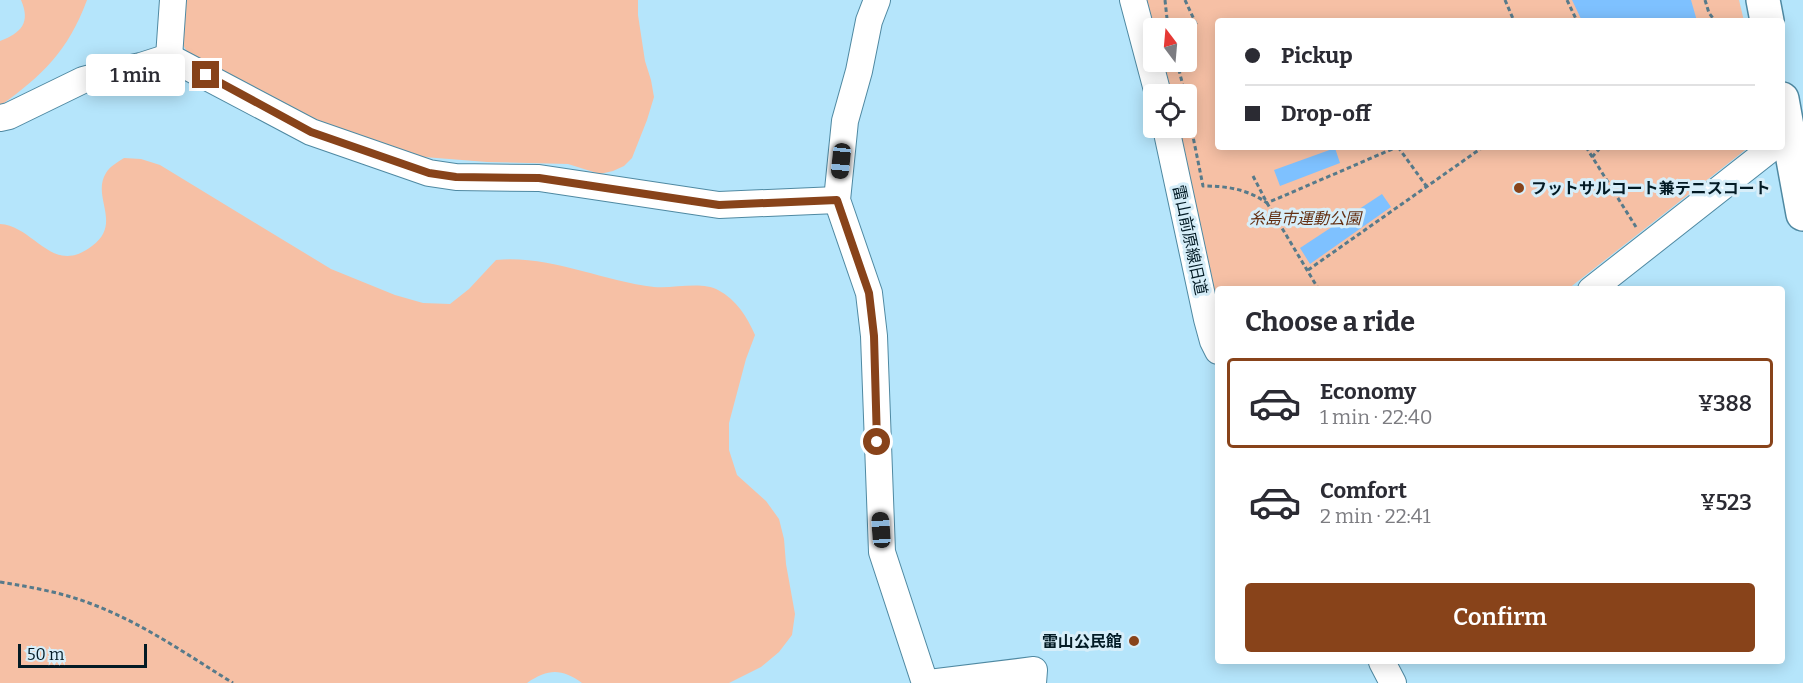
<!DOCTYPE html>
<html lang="en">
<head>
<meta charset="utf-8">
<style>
  :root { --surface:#fff; --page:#f2f2f3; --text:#2b2b33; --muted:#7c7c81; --line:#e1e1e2; --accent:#88431a }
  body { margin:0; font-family:Bitter,"Noto Sans JP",serif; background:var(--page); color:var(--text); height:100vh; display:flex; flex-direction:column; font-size:22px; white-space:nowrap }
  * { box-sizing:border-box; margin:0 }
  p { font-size:20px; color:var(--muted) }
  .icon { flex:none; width:33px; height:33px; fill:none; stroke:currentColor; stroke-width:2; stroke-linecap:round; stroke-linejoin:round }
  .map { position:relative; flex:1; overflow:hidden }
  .sheet { position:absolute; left:1215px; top:286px; width:570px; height:378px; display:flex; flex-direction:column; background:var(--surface); border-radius:6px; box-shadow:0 3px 15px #0003 }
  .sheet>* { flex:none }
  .hud { position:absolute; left:1215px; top:18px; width:570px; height:132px; border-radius:6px; box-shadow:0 3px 15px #0003; display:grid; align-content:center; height:132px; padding:0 30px; background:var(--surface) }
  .needle { width:39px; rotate:344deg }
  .buttons { position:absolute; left:1143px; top:18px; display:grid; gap:12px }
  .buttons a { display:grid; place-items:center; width:54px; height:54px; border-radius:6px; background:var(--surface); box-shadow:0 3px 15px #0003; font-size:30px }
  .scale { position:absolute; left:18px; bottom:15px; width:129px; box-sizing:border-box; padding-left:6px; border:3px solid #031b25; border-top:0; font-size:16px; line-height:21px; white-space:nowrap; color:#031b25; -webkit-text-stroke:4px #d7eef9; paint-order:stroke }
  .end { position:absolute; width:27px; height:27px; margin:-14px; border:8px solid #88431a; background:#fff; box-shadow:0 0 0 3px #fff }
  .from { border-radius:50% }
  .bubble { position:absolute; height:42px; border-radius:6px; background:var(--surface); box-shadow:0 3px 15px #0003; font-size:20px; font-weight:600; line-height:42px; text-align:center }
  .car { position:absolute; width:18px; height:36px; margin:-18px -9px; border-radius:8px; box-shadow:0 0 4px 2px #0007; background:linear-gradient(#222 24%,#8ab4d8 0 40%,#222 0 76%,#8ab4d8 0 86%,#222 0) }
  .hud b { display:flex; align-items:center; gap:21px; height:57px; font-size:22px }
  .hud b+b { border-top:2px solid var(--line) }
  .hud i { width:15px; height:15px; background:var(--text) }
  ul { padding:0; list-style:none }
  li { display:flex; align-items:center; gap:18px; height:90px; margin:0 12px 9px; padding:0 18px; border:3px solid transparent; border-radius:6px }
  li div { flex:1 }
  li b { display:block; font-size:22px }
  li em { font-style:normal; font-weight:600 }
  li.on { border-color:var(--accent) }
  li>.icon { width:54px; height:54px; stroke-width:1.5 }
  h2 { padding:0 30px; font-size:27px; line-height:72px }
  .cta { display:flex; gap:12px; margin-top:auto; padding:12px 30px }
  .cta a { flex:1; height:69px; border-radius:6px; background:var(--accent); color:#fff; font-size:24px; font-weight:600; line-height:69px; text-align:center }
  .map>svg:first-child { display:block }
  .green { fill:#f6c0a5 }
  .building { fill:#7ec1ff }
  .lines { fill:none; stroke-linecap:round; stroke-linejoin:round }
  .minor-casing { stroke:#4f89a2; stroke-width:28 }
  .major-casing { stroke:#4f89a2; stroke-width:36 }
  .path { stroke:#577a8a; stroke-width:3; stroke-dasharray:4.5 3; stroke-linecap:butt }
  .minor { stroke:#fff; stroke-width:26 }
  .major { stroke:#fff; stroke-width:33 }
  .route { stroke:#88431a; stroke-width:8 }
  .poi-dot { fill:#88431a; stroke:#d7eef9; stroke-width:2 }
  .labels { text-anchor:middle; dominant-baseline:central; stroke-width:6; stroke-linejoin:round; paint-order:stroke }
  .poi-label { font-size:16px; font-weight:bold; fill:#031b25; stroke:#d7eef9; text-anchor:start }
  .park-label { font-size:16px; font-style:italic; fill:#632f12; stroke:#d7eef9 }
  .street-label { font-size:16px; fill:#031b25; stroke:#d7eef9 }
</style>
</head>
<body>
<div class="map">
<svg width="1803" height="683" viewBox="0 0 1803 683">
  <rect width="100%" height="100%" fill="#b5e5fb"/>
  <!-- green -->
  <g class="green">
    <path d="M21,0H87C68,51 43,75 0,106V41C21,33 31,23 21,0Z"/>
    <polygon points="180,0 638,0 638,15 645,61 651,80 654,97 647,120 632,158 624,166 613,171 600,174 568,164 487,162 424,157 304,116 189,55 180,40"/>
    <polygon points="1138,0 1739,0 1744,21 1218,21 1218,147 1749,147 1568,289 1218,290 1218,337 1170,128 1186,128 1186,94 1163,94 1155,62 1186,62 1186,28 1154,28"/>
    <path d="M124,158L141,159L160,165L331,269L395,295L423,303L450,304L469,289L496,260C550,255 601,281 654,287C673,289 701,281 718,290C737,300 747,317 755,335L746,359L729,423V450L737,475L766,501L779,519L784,539L786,564L795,614L792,635L779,652L761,667L729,683H582C561,668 548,669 527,683H0V224C35,226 52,277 92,246C123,223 91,197 106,173C110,166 118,162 124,158Z"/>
  </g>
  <!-- building -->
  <g class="building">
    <polygon points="1572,0 1691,0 1697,21 1582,21"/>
    <polygon points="1335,148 1340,163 1280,186 1274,170"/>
    <polygon points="1382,194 1391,207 1310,264 1300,248"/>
  </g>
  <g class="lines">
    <defs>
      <g id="minor">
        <polyline points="877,0 869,21 859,71 845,121 837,200 869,293 874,336 882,552 925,683"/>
        <polyline points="1133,0 1158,94"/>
        <polyline points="169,57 173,0"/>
        <polyline points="0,118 9,116 83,80 109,73 141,66 169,57 311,132 429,173 456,177 539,178 719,205 837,200"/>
        <polyline points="1166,128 1207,319 1213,341 1218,351"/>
        <polyline points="1591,290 1773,147"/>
        <polyline points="1382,662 1393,683"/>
        <polyline points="929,683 1034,670 1033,683"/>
      </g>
      <g id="major">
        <polyline points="1763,0 1767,21"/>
        <polyline points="1782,99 1803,214"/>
      </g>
    </defs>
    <!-- minor casing -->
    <use href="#minor" class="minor-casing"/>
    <!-- major casing -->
    <use href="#major" class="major-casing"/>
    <!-- path -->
    <g class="path">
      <polyline points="1165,0 1168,28"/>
      <polyline points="1185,0 1197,26"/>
      <polyline points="1505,0 1514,21"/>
      <polyline points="1567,0 1577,21"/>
      <polyline points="1705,0 1709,13 1715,21"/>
      <polyline points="1177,62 1185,94"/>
      <path d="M1186,102L1203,186C1227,186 1247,189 1267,203L1397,147"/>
      <polyline points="1398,147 1427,187"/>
      <polyline points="1586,147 1636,227"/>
      <polyline points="1592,157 1601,147"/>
      <polyline points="1253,176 1267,203 1319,290"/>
      <polyline points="1308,270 1483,147"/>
      <path d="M0,582C30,587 60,592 89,603C141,622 186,654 233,683"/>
    </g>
    <!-- minor -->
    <use href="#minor" class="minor"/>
    <!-- major -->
    <use href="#major" class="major"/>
  </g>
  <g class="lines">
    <!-- route -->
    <polyline class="route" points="206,75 311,132 429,173 456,177 539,178 719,205 837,200 869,293 874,336 877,442"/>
  </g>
  <!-- markers -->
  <g class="poi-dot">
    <circle cx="1519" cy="188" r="6"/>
    <circle cx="1134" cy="641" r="6"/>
  </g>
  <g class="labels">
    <!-- poi labels -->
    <g class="poi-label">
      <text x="1531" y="188">フットサルコート兼テニスコート</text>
      <text x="1122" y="641" text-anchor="end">雷山公民館</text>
    </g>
    <!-- park labels -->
    <g class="park-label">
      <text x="1305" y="218">糸島市運動公園</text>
    </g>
    <!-- street labels -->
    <g class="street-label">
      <text transform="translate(1190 240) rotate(78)">雷山前原線旧道</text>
    </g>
  </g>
</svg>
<div class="buttons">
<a><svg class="needle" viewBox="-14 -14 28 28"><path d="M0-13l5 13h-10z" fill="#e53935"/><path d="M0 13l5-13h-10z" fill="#7c7c81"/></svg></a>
<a><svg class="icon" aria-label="locate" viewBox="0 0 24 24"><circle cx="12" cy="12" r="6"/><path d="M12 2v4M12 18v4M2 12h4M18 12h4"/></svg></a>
</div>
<div class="scale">50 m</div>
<i class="end from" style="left:877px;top:442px"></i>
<i class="end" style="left:206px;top:75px"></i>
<div class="bubble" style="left:86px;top:54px;width:99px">1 min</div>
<i class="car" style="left:841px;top:161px;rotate:186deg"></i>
<i class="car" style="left:881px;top:530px;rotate:356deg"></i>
<div class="hud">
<b><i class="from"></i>Pickup</b>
<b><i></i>Drop-off</b>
</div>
<section class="sheet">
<h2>Choose a ride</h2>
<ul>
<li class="on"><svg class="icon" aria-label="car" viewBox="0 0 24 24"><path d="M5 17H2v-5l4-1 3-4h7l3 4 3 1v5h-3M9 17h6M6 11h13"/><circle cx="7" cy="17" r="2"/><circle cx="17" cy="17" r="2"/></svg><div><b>Economy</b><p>1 min · 22:40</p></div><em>¥388</em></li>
<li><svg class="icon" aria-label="car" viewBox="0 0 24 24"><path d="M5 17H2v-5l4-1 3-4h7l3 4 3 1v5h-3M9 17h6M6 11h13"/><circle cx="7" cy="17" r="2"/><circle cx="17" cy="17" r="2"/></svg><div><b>Comfort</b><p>2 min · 22:41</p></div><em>¥523</em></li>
</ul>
<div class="cta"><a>Confirm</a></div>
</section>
</div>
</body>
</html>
